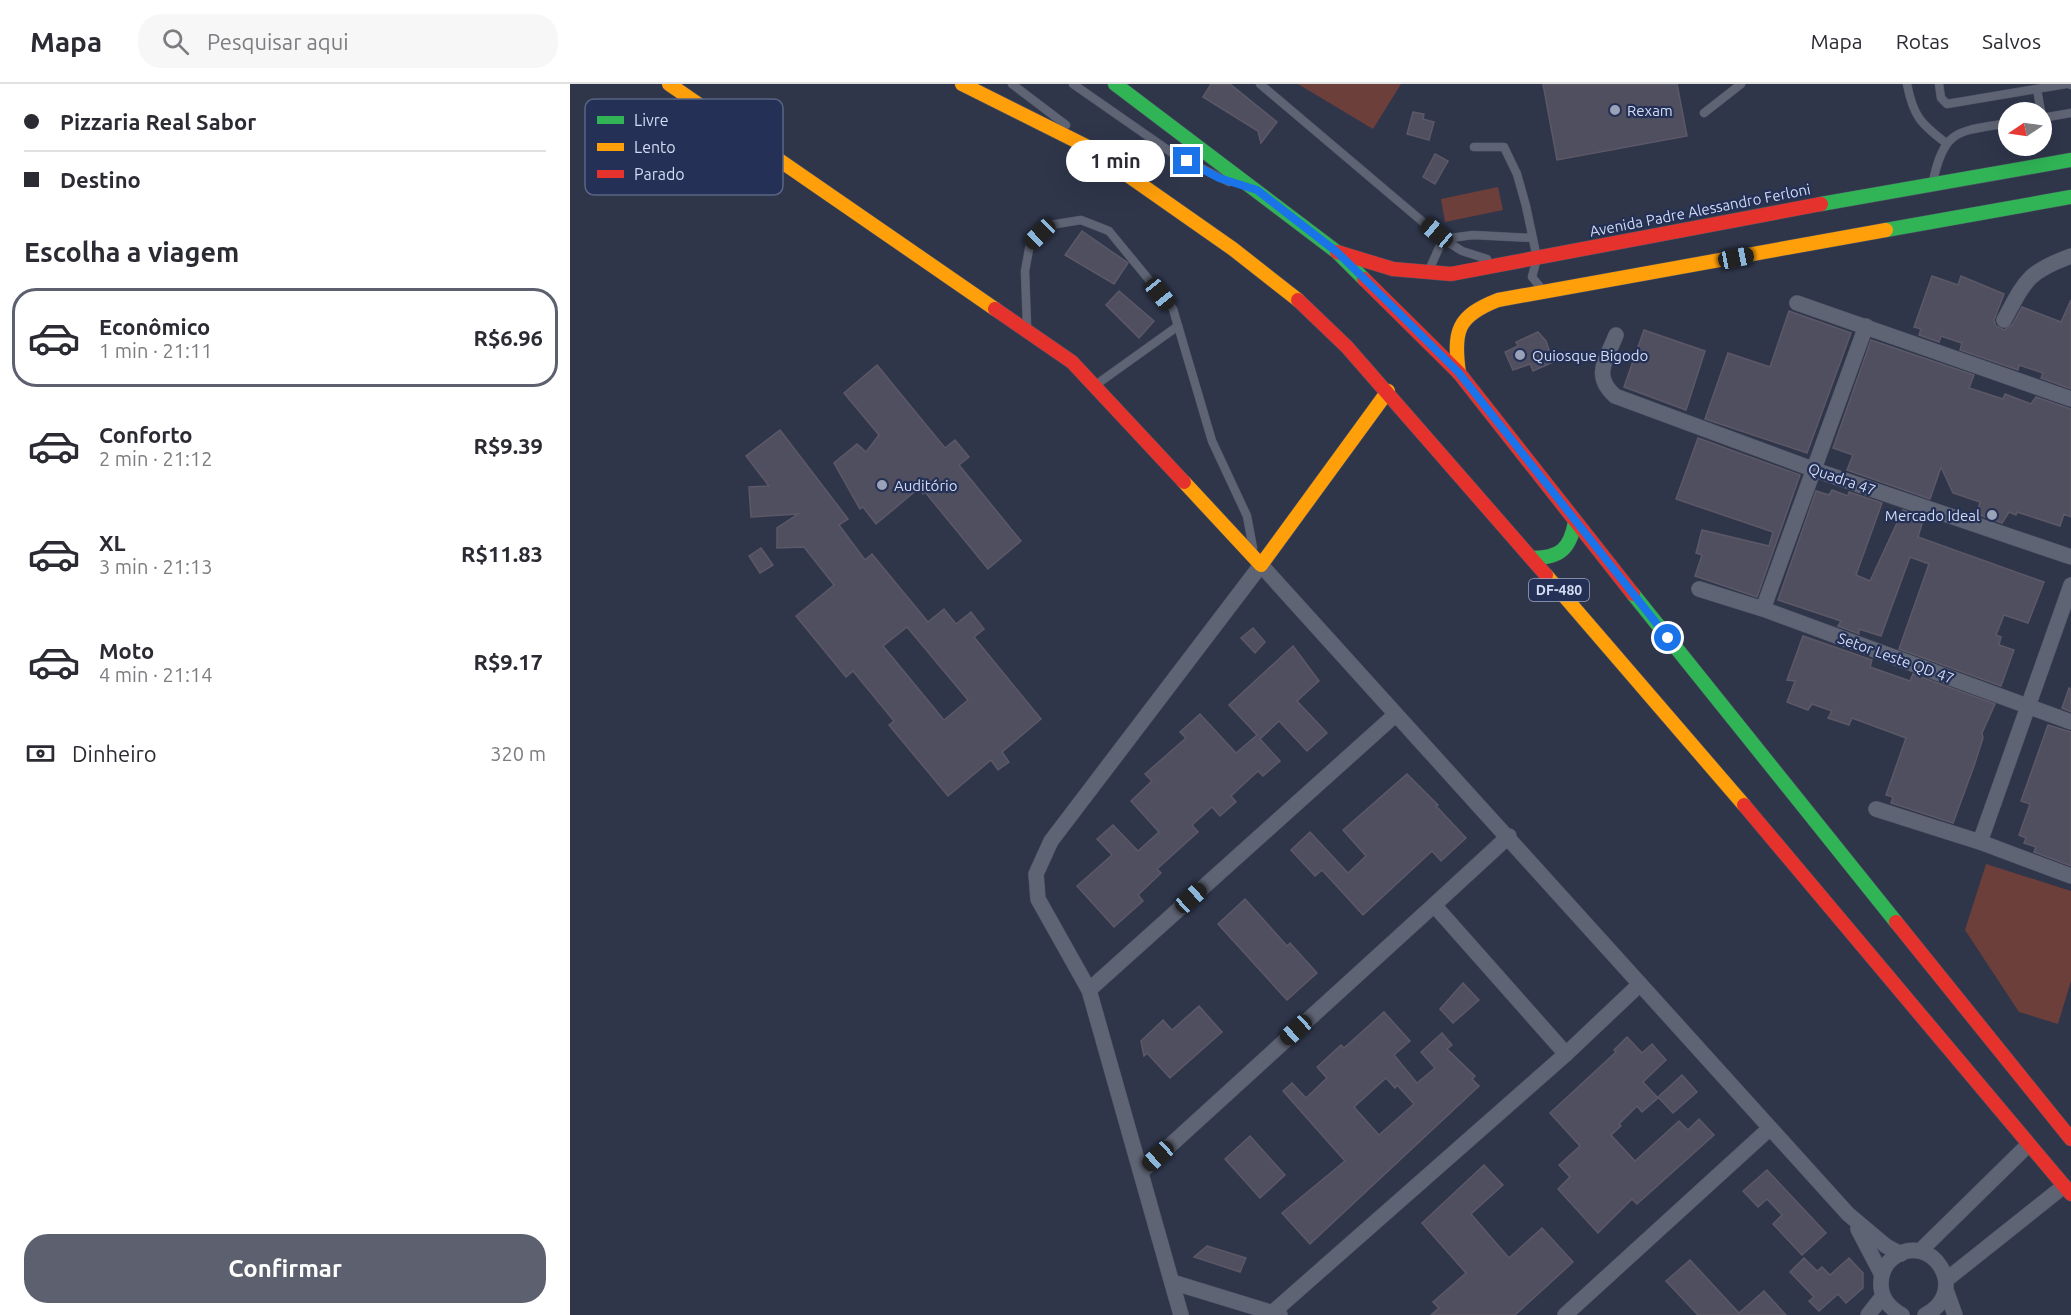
<!DOCTYPE html>
<html lang="pt">
<head>
<meta charset="utf-8">
<style>
  :root { --surface:#fff; --page:#f7f7f7; --text:#2b2b33; --muted:#7c7c81; --line:#e1e1e2; --accent:#5d616f }
  body { margin:0; font-family:Ubuntu,sans-serif; background:var(--page); color:var(--text); height:100vh; display:flex; flex-direction:column; font-size:22px; white-space:nowrap }
  * { box-sizing:border-box; margin:0 }
  p { font-size:20px; color:var(--muted) }
  .icon { flex:none; width:33px; height:33px; fill:none; stroke:currentColor; stroke-width:2; stroke-linecap:round; stroke-linejoin:round }
  .map { position:relative; flex:1; overflow:hidden }
  .details { display:flex; flex-direction:column; background:var(--surface); width:570px }
  .details>* { flex:none }
  .top-card { display:grid; align-content:center; height:132px; padding:0 24px; background:var(--surface) }
  .needle { width:39px; rotate:257deg }
  .fabs { position:absolute; left:1428px; top:18px; display:grid; gap:12px }
  .fabs a { display:grid; place-items:center; width:54px; height:54px; border-radius:50%; background:var(--surface); box-shadow:0 6px 24px #0002; font-size:30px }
  .end { position:absolute; width:27px; height:27px; margin:-14px; border:8px solid #1a73e8; background:#fff; box-shadow:0 0 0 3px #fff }
  .from { border-radius:50% }
  .bubble { position:absolute; height:42px; border-radius:21px; background:var(--surface); box-shadow:0 6px 24px #0002; font-size:20px; font-weight:700; line-height:42px; text-align:center }
  .car { position:absolute; width:18px; height:36px; margin:-18px -9px; border-radius:8px; box-shadow:0 0 4px 2px #0007; background:linear-gradient(#222 24%,#8ab4d8 0 40%,#222 0 76%,#8ab4d8 0 86%,#222 0) }
  .top-card b { display:flex; align-items:center; gap:21px; height:57px; font-size:22px }
  .top-card b+b { border-top:2px solid var(--line) }
  .top-card i { width:15px; height:15px; background:var(--text) }
  ul { padding:0; list-style:none }
  li { display:flex; align-items:center; gap:18px; height:99px; margin:0 12px 9px; padding:0 12px; border:3px solid transparent; border-radius:24px }
  li div { flex:1 }
  li b { display:block; font-size:22px }
  li em { font-style:normal; font-weight:700 }
  li.current { border-color:var(--accent) }
  li>.icon { width:54px; height:54px; stroke-width:1.5 }
  h2 { padding:0 24px; font-size:27px; line-height:72px }
  .pay { display:flex; align-items:center; gap:15px; height:66px; padding:0 24px; font-size:22px }
  .pay p { margin-inline-start:auto }
  .cta { display:flex; gap:12px; margin-top:auto; padding:12px 24px }
  .cta a { flex:1; height:69px; border-radius:24px; background:var(--accent); color:#fff; font-size:24px; font-weight:700; line-height:69px; text-align:center }
  header { display:flex; align-items:center; gap:36px; box-sizing:border-box; height:84px; padding:0 30px; background:var(--surface); border-bottom:2px solid var(--line) }
  header strong { font-size:28px }
  nav { display:flex; gap:33px; margin-inline-start:auto; font-size:21px }
  .search { width:420px; height:54px; background:var(--page); display:flex; align-items:center; gap:15px; box-sizing:border-box; padding:0 21px; border-radius:24px; color:var(--muted); font-size:22px }
  main { display:flex; flex:1; min-height:0 }
  .map>svg:first-child { display:block }
  .green { fill:#6c3f3b }
  .building { fill:#504f5f; stroke:#5c5867; stroke-width:1.5; fill-rule:evenodd }
  .lines { fill:none; stroke-linecap:round; stroke-linejoin:round }
  .lane-casing { stroke:#4e5466; stroke-width:9 }
  .street-casing { stroke:#4e5466; stroke-width:16 }
  .fast-casing { stroke:#4e5466; stroke-width:15 }
  .slow-casing { stroke:#4e5466; stroke-width:15 }
  .jam-casing { stroke:#4e5466; stroke-width:15 }
  .lane { stroke:#5f6474; stroke-width:8 }
  .street { stroke:#5f6474; stroke-width:15 }
  .fast { stroke:#30b455; stroke-width:14 }
  .slow { stroke:#ff9f0a; stroke-width:14 }
  .jam { stroke:#e5322d; stroke-width:14 }
  .route { stroke:#1a73e8; stroke-width:8 }
  .poi-dot { fill:#9aa2b8; stroke:#243055; stroke-width:2 }
  .labels { text-anchor:middle; dominant-baseline:central; stroke-width:4.5; stroke-linejoin:round; paint-order:stroke }
  .shield { fill:#243055; stroke:#9ea8c4; stroke-width:1.5 }
  .shield-label { font-size:14px; font-weight:bold; fill:#d3dcf4 }
  .poi-label { font-size:15px; fill:#d3dcf4; stroke:#243055; text-anchor:start }
  .street-label { font-size:15px; fill:#d3dcf4; stroke:#243055 }
  .key { fill:#243055; stroke:#596485; stroke-width:1.5 }
  .key-label { font-size:16px; fill:#d3dcf4 }
</style>
</head>
<body>
<header>
<strong>Mapa</strong>
<div class="search"><svg class="icon" aria-label="search" viewBox="0 0 24 24"><circle cx="10" cy="10" r="6"/><path d="M15 15l6 6"/></svg>Pesquisar aqui</div>
<nav><a>Mapa</a><a>Rotas</a><a>Salvos</a></nav>
</header>
<main>
<section class="details">
<div class="top-card">
<b><i class="from"></i>Pizzaria Real Sabor</b>
<b><i></i>Destino</b>
</div>
<h2>Escolha a viagem</h2>
<ul>
<li class="current"><svg class="icon" aria-label="car" viewBox="0 0 24 24"><path d="M5 17H2v-5l4-1 3-4h7l3 4 3 1v5h-3M9 17h6M6 11h13"/><circle cx="7" cy="17" r="2"/><circle cx="17" cy="17" r="2"/></svg><div><b>Econômico</b><p>1 min · 21:11</p></div><em>R$6.96</em></li>
<li><svg class="icon" aria-label="car" viewBox="0 0 24 24"><path d="M5 17H2v-5l4-1 3-4h7l3 4 3 1v5h-3M9 17h6M6 11h13"/><circle cx="7" cy="17" r="2"/><circle cx="17" cy="17" r="2"/></svg><div><b>Conforto</b><p>2 min · 21:12</p></div><em>R$9.39</em></li>
<li><svg class="icon" aria-label="car" viewBox="0 0 24 24"><path d="M5 17H2v-5l4-1 3-4h7l3 4 3 1v5h-3M9 17h6M6 11h13"/><circle cx="7" cy="17" r="2"/><circle cx="17" cy="17" r="2"/></svg><div><b>XL</b><p>3 min · 21:13</p></div><em>R$11.83</em></li>
<li><svg class="icon" aria-label="car" viewBox="0 0 24 24"><path d="M5 17H2v-5l4-1 3-4h7l3 4 3 1v5h-3M9 17h6M6 11h13"/><circle cx="7" cy="17" r="2"/><circle cx="17" cy="17" r="2"/></svg><div><b>Moto</b><p>4 min · 21:14</p></div><em>R$9.17</em></li>
</ul>
<div class="pay"><svg class="icon" aria-label="cash" viewBox="0 0 24 24"><path d="M3 7h18v10H3z"/><circle cx="12" cy="12" r="2"/></svg>Dinheiro<p>320 m</p></div>
<div class="cta"><a>Confirmar</a></div>
</section>
<div class="map">
<svg width="1501" height="1231" viewBox="0 0 1501 1231">
  <rect width="100%" height="100%" fill="#2f364a"/>
  <!-- green -->
  <g class="green">
    <polygon points="728,0 831,0 803,45"/>
    <polygon points="928,103 933,126 875,138 871,115"/>
    <polygon points="1416,780 1501,807 1501,897 1488,940 1449,928 1395,846"/>
  </g>
  <!-- building -->
  <g class="building">
    <polygon points="641,0 660,0 707,38 691,59 688,47 633,13"/>
    <polygon points="973,0 1107,0 1117,52 987,76"/>
    <polygon points="843,28 854,30 853,35 864,38 859,56 837,50"/>
    <polygon points="865,70 878,77 865,100 853,93"/>
    <polygon points="512,147 558,179 544,200 495,171"/>
    <polygon points="1362,192 1388,201 1391,192 1434,210 1424,236 1426,242 1434,246 1442,241 1452,223 1491,238 1501,216 1501,305 1471,294 1473,289 1449,281 1448,286 1390,266 1392,259 1371,252 1369,258 1349,251 1351,245 1344,243"/>
    <polygon points="549,207 584,237 569,254 536,221"/>
    <polygon points="1219,227 1281,249 1237,369 1135,335 1158,269 1200,283"/>
    <polygon points="1074,246 1135,267 1116,326 1054,303"/>
    <polygon points="968,248 976,257 983,278 963,287 960,280 943,286 935,268 948,262 946,258"/>
    <polygon points="1301,256 1404,291 1399,304 1433,315 1435,310 1461,320 1466,313 1501,325 1501,433 1494,430 1490,442 1447,428 1446,431 1439,428 1432,439 1407,430 1410,418 1383,409 1371,383 1360,415 1277,386 1283,371 1263,364"/>
    <polygon points="307,281 375,364 385,356 399,373 389,381 451,457 418,485 355,408 353,410 349,404 306,440 293,423 290,425 264,379 287,360 296,368 309,351 274,309"/>
    <path d="M210,346L278,435L269,441L295,476L302,470L358,538L374,525L386,540L401,528L414,545L404,553L471,635L432,668L439,678L428,686L421,676L378,712L319,641L324,637L283,587L276,593L226,532L264,501L234,463L207,464V444L228,430L181,433L179,403L199,402L176,372ZM337,543L398,616L374,636L313,562Z"/>
    <polygon points="1128,354 1230,391 1187,513 1125,492 1132,471 1126,469 1132,446 1199,462 1203,448 1106,415"/>
    <polygon points="1262,406 1278,412 1279,408 1312,419 1286,491 1300,497 1333,426 1354,433 1348,453 1474,498 1458,539 1434,531 1426,551 1431,553 1429,561 1444,566 1431,602 1329,565 1359,480 1340,473 1311,552 1289,545 1289,550 1268,542 1271,537 1208,516 1246,407 1259,411"/>
    <polygon points="191,464 203,481 190,489 179,472"/>
    <polygon points="683,544 695,558 685,569 671,554"/>
    <polygon points="1233,552 1302,576 1300,583 1340,597 1343,590 1425,620 1412,649 1413,654 1404,682 1383,739 1321,719 1323,713 1316,711 1336,654 1282,634 1279,641 1258,634 1262,627 1242,620 1238,626 1217,618 1225,597 1217,596"/>
    <polygon points="723,562 749,597 727,617 757,649 737,667 709,637 690,655 710,677 693,692 688,687 661,712 666,718 650,732 642,723 622,741 628,748 587,785 591,789 568,811 573,817 544,843 507,802 542,771 527,755 543,741 568,767 589,748 561,717 582,697 575,690 616,654 610,648 630,630 666,669 687,651 659,621"/>
    <polygon points="1499,604 1501,605 1501,628 1492,624"/>
    <polygon points="1478,641 1501,648 1501,782 1464,768 1466,763 1454,759 1456,754 1449,751 1460,720 1451,717"/>
    <polygon points="837,690 868,721 866,722 896,754 871,777 862,767 793,831 752,786 745,792 721,766 740,748 778,789 796,772 773,746"/>
    <polygon points="675,815 717,862 720,859 747,889 717,916 648,840"/>
    <polygon points="893,899 909,916 883,939 870,925"/>
    <polygon points="629,922 652,948 600,994 577,969 574,972 571,957 593,936 602,946"/>
    <path d="M814,928L840,957L824,971L847,999L865,984L851,968L872,949L882,961L877,965L905,992L902,995L909,1002L740,1160L712,1129L775,1077L713,1007L722,999L736,1014L757,994L747,983L771,961L774,964ZM816,994L825,1004L827,1001L844,1020L809,1051L784,1023Z"/>
    <polygon points="1057,953 1072,969 1082,960 1096,976 1073,998 1088,1014 1072,1028 1067,1022 1049,1040 1051,1042 1041,1051 1065,1077 1109,1037 1118,1046 1129,1035 1144,1051 1067,1120 1062,1115 1028,1149 988,1105 1000,1093 989,1081 1010,1062 980,1029 1046,968 1044,966"/>
    <polygon points="1112,991 1127,1008 1103,1029 1088,1013"/>
    <polygon points="680,1052 715,1091 690,1114 655,1075"/>
    <polygon points="914,1081 933,1101 901,1130 939,1174 972,1144 1003,1178 945,1231 861,1231 869,1224 863,1218 896,1189 852,1139"/>
    <polygon points="1197,1086 1256,1149 1232,1171 1203,1140 1212,1131 1197,1115 1188,1123 1173,1107"/>
    <polygon points="637,1162 676,1174 670,1188 624,1173"/>
    <polygon points="1234,1174 1247,1187 1252,1183 1260,1191 1279,1174 1293,1189 1293,1204 1276,1219 1268,1210 1249,1227 1239,1217 1244,1213 1220,1188"/>
    <polygon points="1120,1176 1169,1229 1194,1207 1216,1231 1128,1231 1096,1197"/>
  </g>
  <g class="lines">
    <defs>
      <g id="lane">
        <polyline points="442,0 496,41"/>
        <polyline points="503,0 605,71 659,98"/>
        <polyline points="690,0 873,155 892,167 917,175"/>
        <path d="M1337,0C1343,32 1351,40 1376,59"/>
        <polyline points="1369,0 1371,14 1377,20 1496,0"/>
        <polyline points="1501,0 1501,1"/>
        <polyline points="1467,5 1471,28"/>
        <polyline points="1134,29 1171,0"/>
        <polyline points="1472,34 1501,29"/>
        <polyline points="904,63 934,63 947,90 956,122 967,174 962,193 971,204"/>
        <path d="M1363,97C1375,43 1389,48 1438,39"/>
        <polyline points="873,155 903,151 962,154"/>
        <polyline points="859,186 873,155"/>
        <polyline points="457,242 455,187 460,160 480,141 511,136 539,147 603,225 642,357 677,432 683,464"/>
        <polyline points="527,300 608,242"/>
      </g>
      <g id="street">
        <polyline points="1227,219 1501,315"/>
        <path d="M1434,236C1455,197 1457,188 1501,172"/>
        <path d="M1046,251C1036,277 1022,291 1045,312L1245,386L1501,473"/>
        <polyline points="1129,505 1193,525 1501,638"/>
        <polyline points="1193,525 1296,242"/>
        <polyline points="1306,725 1410,758 1501,501"/>
        <polyline points="1410,758 1501,792"/>
        <polyline points="864,821 939,752"/>
        <polyline points="519,906 825,631"/>
        <polyline points="571,1088 864,821 996,970"/>
        <polyline points="1288,1145 1312,1191"/>
        <polyline points="1350,1167 1458,1061"/>
        <polyline points="1376,1196 1494,1102"/>
        <polyline points="602,1198 710,1231"/>
        <polyline points="1376,1206 1385,1231"/>
        <polyline points="702,1229 996,970 1070,900"/>
        <polyline points="611,1231 519,906 468,815 466,790 481,757 691,481 1278,1130 1316,1162 1331,1170"/>
        <polyline points="995,1231 1199,1045"/>
        <polyline points="1298,1231 1313,1212"/>
        <path d="M1332,1231C1319,1224 1310,1213 1311,1198C1311,1189 1316,1179 1323,1174C1360,1145 1402,1207 1355,1231"/>
      </g>
      <g id="fast">
        <polyline points="545,0 767,168 794,195"/>
        <polyline points="1251,120 1501,76"/>
        <polyline points="1316,146 1501,113"/>
        <path d="M962,474C990,474 1000,465 1005,438"/>
        <polyline points="1063,510 1326,838"/>
      </g>
      <g id="slow">
        <polyline points="99,0 425,225"/>
        <polyline points="392,0 516,62 663,165 728,216"/>
        <path d="M889,289C883,247 887,232 928,216L1316,146"/>
        <polyline points="614,398 691,481 818,307"/>
        <polyline points="976,491 1174,721"/>
      </g>
      <g id="jam">
        <polyline points="767,168 823,185 881,190 1251,120"/>
        <polyline points="794,195 889,289 1063,510"/>
        <polyline points="728,216 777,263 976,491"/>
        <polyline points="425,225 502,278 614,398"/>
        <polyline points="1174,721 1501,1110"/>
        <polyline points="1326,838 1501,1055"/>
      </g>
    </defs>
    <!-- lane casing -->
    <use href="#lane" class="lane-casing"/>
    <!-- street casing -->
    <use href="#street" class="street-casing"/>
    <!-- fast casing -->
    <use href="#fast" class="fast-casing"/>
    <!-- slow casing -->
    <use href="#slow" class="slow-casing"/>
    <!-- jam casing -->
    <use href="#jam" class="jam-casing"/>
    <!-- lane -->
    <use href="#lane" class="lane"/>
    <!-- street -->
    <use href="#street" class="street"/>
    <!-- fast -->
    <use href="#fast" class="fast"/>
    <!-- slow -->
    <use href="#slow" class="slow"/>
    <!-- jam -->
    <use href="#jam" class="jam"/>
  </g>
  <g class="lines">
    <!-- route -->
    <polyline class="route" points="617,77 649,94 687,106 767,168 821,221 889,289 1098,554"/>
  </g>
  <!-- markers -->
  <g class="poi-dot">
    <circle cx="1045" cy="26" r="6"/>
    <circle cx="950" cy="271" r="6"/>
    <circle cx="312" cy="401" r="6"/>
    <circle cx="1422" cy="431" r="6"/>
  </g>
  <g class="labels">
    <!-- shield labels -->
    <rect class="shield" x="959" y="495" width="60" height="22" rx="4.5"/>
    <g class="shield-label">
      <text x="989" y="506">DF-480</text>
    </g>
    <!-- poi labels -->
    <g class="poi-label">
      <text x="1057" y="26">Rexam</text>
      <text x="962" y="271">Quiosque Bigodo</text>
      <text x="324" y="401">Auditório</text>
      <text x="1410" y="431" text-anchor="end">Mercado Ideal</text>
    </g>
    <!-- street labels -->
    <g class="street-label">
      <text transform="translate(1130 126) rotate(-11)">Avenida Padre Alessandro Ferloni</text>
      <text transform="translate(1272 395) rotate(19)">Quadra 47</text>
      <text transform="translate(1326 574) rotate(20)">Setor Leste QD 47</text>
    </g>
  </g>
  <!-- legend -->
  <rect x="15" y="15" width="198" height="96" rx="9" class="key"/>
  <rect x="27" y="32" width="27" height="8" fill="#30b455"/>
  <rect x="27" y="59" width="27" height="8" fill="#ff9f0a"/>
  <rect x="27" y="86" width="27" height="8" fill="#e5322d"/>
  <g class="key-label">
    <text x="64" y="42">Livre</text>
    <text x="64" y="69">Lento</text>
    <text x="64" y="96">Parado</text>
  </g>
</svg>
<div class="fabs">
<a><svg class="needle" viewBox="-14 -14 28 28"><path d="M0-13l5 13h-10z" fill="#e53935"/><path d="M0 13l5-13h-10z" fill="#7c7c81"/></svg></a>
</div>
<i class="end from" style="left:1098px;top:554px"></i>
<i class="end" style="left:617px;top:77px"></i>
<div class="bubble" style="left:496px;top:56px;width:99px">1 min</div>
<i class="car" style="left:867px;top:149px;rotate:310deg"></i>
<i class="car" style="left:470px;top:150px;rotate:226deg"></i>
<i class="car" style="left:1166px;top:174px;rotate:79deg"></i>
<i class="car" style="left:590px;top:210px;rotate:141deg"></i>
<i class="car" style="left:621px;top:814px;rotate:48deg"></i>
<i class="car" style="left:726px;top:946px;rotate:228deg"></i>
<i class="car" style="left:588px;top:1072px;rotate:228deg"></i>
</div>
</main>
</body>
</html>
